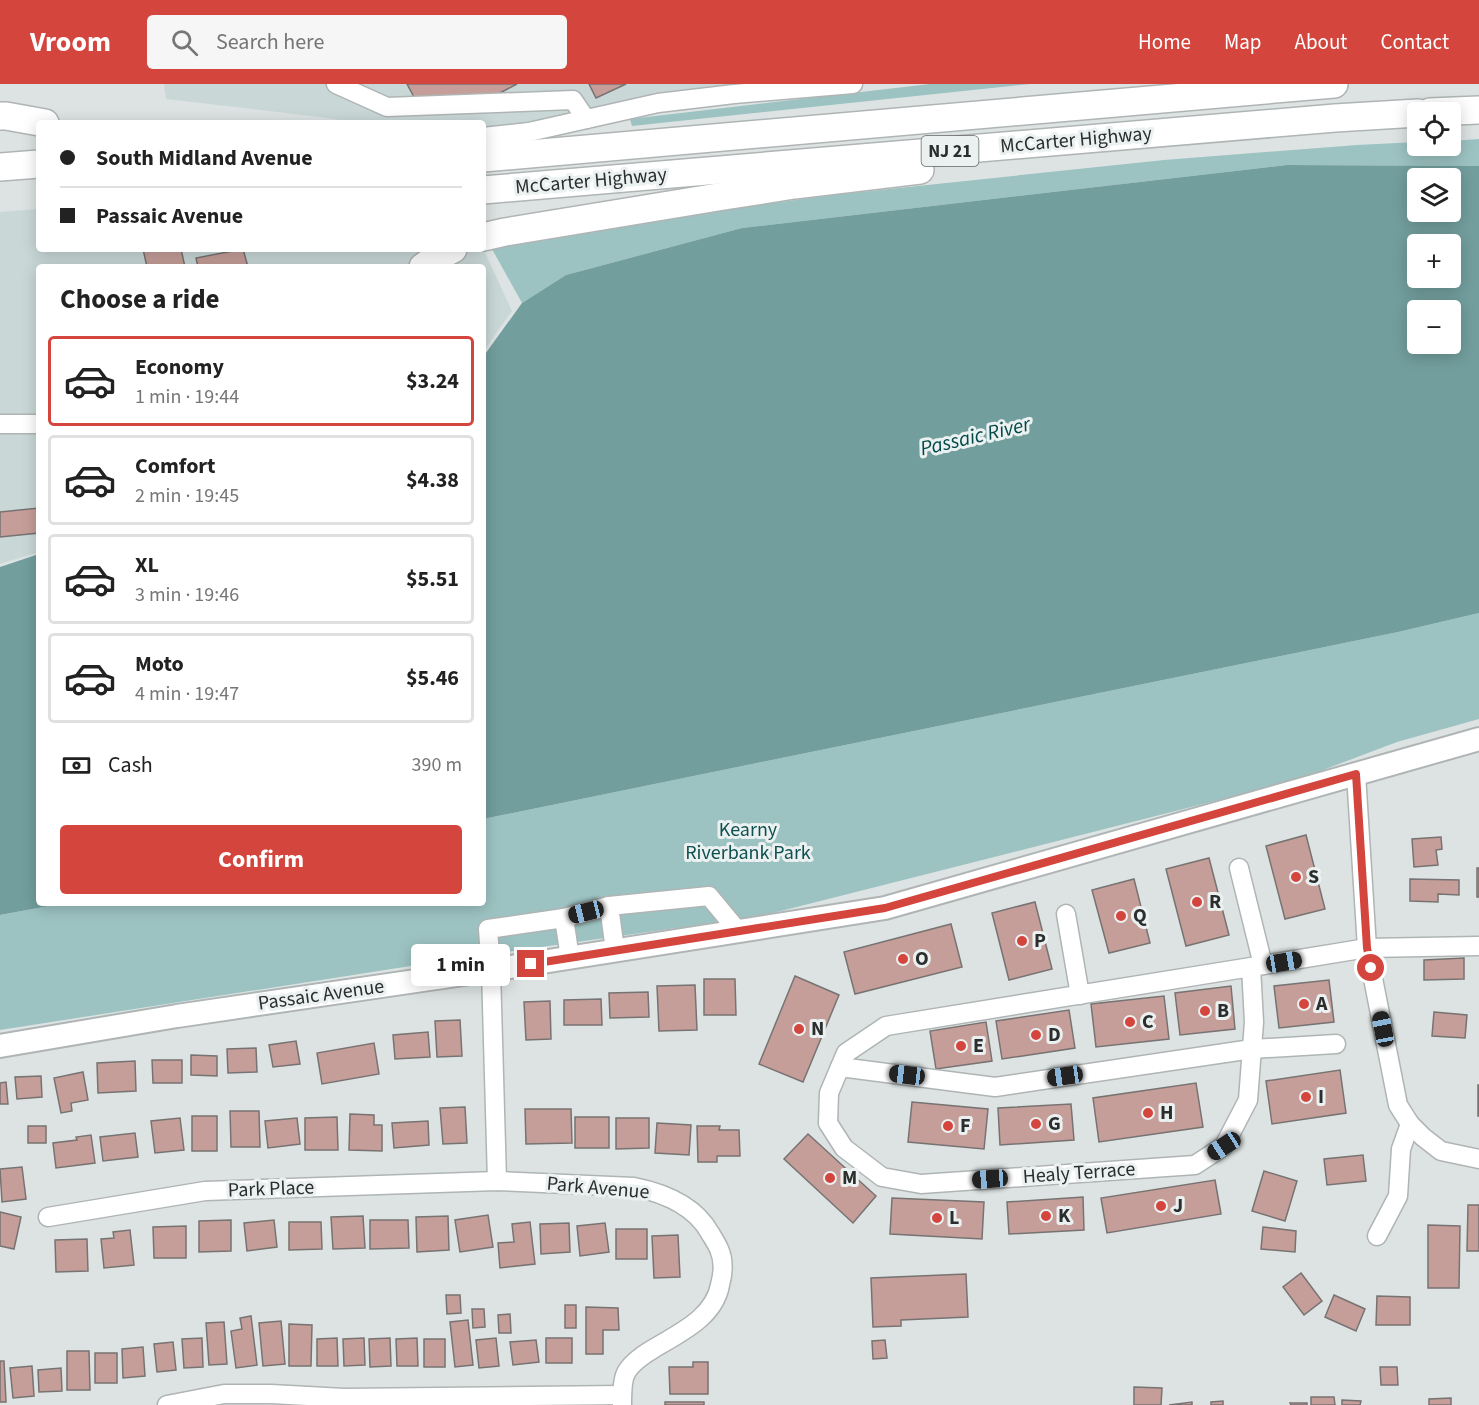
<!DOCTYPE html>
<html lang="en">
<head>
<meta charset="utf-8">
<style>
  :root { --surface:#fff; --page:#f6f6f6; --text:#222; --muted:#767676; --line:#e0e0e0; --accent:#d3453d }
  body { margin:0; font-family:"Source Sans 3",sans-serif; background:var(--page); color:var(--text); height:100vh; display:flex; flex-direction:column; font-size:22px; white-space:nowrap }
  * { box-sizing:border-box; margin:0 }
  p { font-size:20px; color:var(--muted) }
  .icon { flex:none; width:33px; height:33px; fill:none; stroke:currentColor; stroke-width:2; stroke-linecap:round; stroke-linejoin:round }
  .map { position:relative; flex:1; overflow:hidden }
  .panel { position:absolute; left:36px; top:180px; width:450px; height:642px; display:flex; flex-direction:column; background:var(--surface); border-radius:6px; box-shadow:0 3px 15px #0003 }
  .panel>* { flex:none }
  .top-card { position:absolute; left:36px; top:36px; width:450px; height:132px; border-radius:6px; box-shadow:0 3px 15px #0003; display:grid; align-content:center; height:132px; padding:0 24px; background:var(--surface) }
  .fabs { position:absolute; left:1407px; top:18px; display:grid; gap:12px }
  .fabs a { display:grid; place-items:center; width:54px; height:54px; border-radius:6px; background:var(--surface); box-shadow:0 3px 15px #0003; font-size:30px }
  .end { position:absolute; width:27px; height:27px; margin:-14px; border:8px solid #d3453d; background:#fff; box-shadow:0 0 0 3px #fff }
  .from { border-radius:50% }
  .bubble { position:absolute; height:42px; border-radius:6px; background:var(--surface); box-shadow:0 3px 15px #0003; font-size:20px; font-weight:700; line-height:42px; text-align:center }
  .car { position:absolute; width:18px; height:36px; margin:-18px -9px; border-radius:8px; box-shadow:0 0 4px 2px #0007; background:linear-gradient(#222 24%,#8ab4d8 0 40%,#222 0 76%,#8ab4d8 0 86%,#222 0) }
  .top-card b { display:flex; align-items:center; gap:21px; height:57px; font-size:22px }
  .top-card b+b { border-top:2px solid var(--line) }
  .top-card i { width:15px; height:15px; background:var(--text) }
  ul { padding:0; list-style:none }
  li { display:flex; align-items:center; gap:18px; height:90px; margin:0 12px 9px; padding:0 12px; border:3px solid var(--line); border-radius:6px }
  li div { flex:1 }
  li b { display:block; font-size:22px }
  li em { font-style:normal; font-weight:700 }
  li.selected { border-color:var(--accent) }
  li>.icon { width:54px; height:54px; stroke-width:1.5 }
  h2 { padding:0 24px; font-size:27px; line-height:72px }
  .pay { display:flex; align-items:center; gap:15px; height:66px; padding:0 24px; font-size:22px }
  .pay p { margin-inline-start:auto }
  .button { display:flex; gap:12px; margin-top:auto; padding:12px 24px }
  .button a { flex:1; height:69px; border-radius:6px; background:var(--accent); color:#fff; font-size:24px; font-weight:700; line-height:69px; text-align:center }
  header { display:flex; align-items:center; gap:36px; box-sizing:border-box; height:84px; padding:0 30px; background:var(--accent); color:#fff }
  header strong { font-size:28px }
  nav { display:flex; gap:33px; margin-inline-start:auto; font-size:21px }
  .search { width:420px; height:54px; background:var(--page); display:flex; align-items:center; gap:15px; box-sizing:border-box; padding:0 21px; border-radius:6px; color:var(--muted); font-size:22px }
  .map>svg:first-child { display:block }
  .built { fill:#c9d8d7 }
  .green { fill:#9cc3c2 }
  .water { fill:#729e9d; fill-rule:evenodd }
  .building { fill:#c69e99; stroke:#777372; stroke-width:1.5 }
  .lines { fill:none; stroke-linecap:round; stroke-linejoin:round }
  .minor-casing { stroke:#afb5b4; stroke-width:21 }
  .major-casing { stroke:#afb5b4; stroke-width:26 }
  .highway-casing { stroke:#afb5b4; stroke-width:30 }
  .minor { stroke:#fff; stroke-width:18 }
  .major { stroke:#fff; stroke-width:22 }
  .highway { stroke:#fff; stroke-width:27 }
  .route { stroke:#d3453d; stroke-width:8 }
  .poi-dot { fill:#d3453d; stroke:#ebf0f0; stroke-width:2 }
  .labels { text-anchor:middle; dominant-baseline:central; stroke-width:6; stroke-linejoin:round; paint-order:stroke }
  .shield { fill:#ebf0f0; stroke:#656868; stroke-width:1.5 }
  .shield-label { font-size:18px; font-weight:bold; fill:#2c2e2e }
  .street-label { font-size:20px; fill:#2c2e2e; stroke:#ebf0f0 }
  .park-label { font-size:20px; fill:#0f5150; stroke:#ebf0f0 }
  .poi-label { font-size:20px; font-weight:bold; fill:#2c2e2e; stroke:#ebf0f0; text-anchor:start }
  .water-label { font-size:21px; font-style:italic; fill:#004948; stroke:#ebf0f0 }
</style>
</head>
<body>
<header>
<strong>Vroom</strong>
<div class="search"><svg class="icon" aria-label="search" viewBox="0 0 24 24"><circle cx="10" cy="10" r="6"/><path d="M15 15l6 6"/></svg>Search here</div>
<nav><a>Home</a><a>Map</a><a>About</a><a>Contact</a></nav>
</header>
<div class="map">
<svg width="1479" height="1321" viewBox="0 0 1479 1321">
  <rect width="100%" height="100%" fill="#dde3e3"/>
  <!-- built -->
  <g class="built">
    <polygon points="164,0 847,0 483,48 483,39 355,39 328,34 166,15"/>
    <polygon points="39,125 39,165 483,165 483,164 512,227 483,268 483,183 39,183 39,468 0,480 0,128"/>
  </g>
  <!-- green -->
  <g class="green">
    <polygon points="930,0 1030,0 632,42 630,35"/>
    <polygon points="1479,55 1479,82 1287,81 742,144 566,191 522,219 492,165 634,138 832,111 1164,76 1357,61 1417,58 1418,62 1450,62 1451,57"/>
    <polygon points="1479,529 1479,635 1397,658 1294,697 761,832 449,876 0,946 0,831 65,819 483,819 483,735 1398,548"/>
  </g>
  <!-- water -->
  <g class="water">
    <path d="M1287,81L1479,82V529L1398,548L483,735V273L522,219L566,191L742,144ZM1418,94H1450V128H1418ZM1418,160H1450V194H1418ZM1418,226H1450V260H1418Z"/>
    <polygon points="39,470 39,819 65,819 0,831 0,483"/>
  </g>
  <!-- building -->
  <g class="building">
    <polygon points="407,0 517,0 498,10 414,13"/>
    <polygon points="589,0 626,0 596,14"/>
    <polygon points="143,165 181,165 185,183 147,183"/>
    <polygon points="243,165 248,183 198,183 196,174"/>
    <polygon points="39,424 39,449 0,453 0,428"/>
    <polygon points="1306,751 1325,825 1285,835 1266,762"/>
    <polygon points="1441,753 1442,765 1436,766 1438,781 1414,783 1412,755"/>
    <polygon points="1209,774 1229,851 1186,862 1166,785"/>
    <rect x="1477" y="784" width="2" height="29"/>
    <polygon points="1134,795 1150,859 1109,869 1092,806"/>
    <polygon points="1410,795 1459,796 1459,811 1438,810 1438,818 1410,817"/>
    <polygon points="1035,818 1052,885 1009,896 992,829"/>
    <polygon points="951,840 962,883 855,910 844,868"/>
    <polygon points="1464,874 1464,895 1424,896 1424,876"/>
    <polygon points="795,892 839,911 803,998 759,980"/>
    <polygon points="704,895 735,895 736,931 704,931"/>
    <polygon points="1329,896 1334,938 1279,944 1274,902"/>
    <polygon points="695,901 697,946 659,947 657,902"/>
    <polygon points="1231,902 1235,945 1180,951 1175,909"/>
    <polygon points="648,908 649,933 610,934 609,909"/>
    <polygon points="1164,912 1169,955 1096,963 1091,920"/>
    <polygon points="601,915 602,941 564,941 564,916"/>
    <polygon points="550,917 551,955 526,956 524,918"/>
    <polygon points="1069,926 1075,964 1002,975 996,937"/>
    <polygon points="1434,928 1467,931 1465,954 1432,952"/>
    <polygon points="460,936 462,972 437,973 435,937"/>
    <polygon points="986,938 992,977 936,985 930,947"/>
    <polygon points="428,948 430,973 395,975 393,951"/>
    <polygon points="296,957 300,980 273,983 269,961"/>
    <polygon points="374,959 379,990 322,1000 317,969"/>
    <polygon points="256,964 257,988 228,989 227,965"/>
    <polygon points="191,971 217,972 217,992 191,991"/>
    <polygon points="152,976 182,976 182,999 153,999"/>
    <polygon points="135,977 136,1007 98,1009 97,979"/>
    <polygon points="1340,986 1346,1029 1272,1040 1266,997"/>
    <polygon points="83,988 88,1016 71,1019 72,1027 61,1029 54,994"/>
    <polygon points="41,992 42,1013 17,1015 15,993"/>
    <polygon points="6,998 8,1020 0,1020 0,999"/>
    <polygon points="1196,999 1203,1043 1099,1058 1093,1014"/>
    <rect x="1478" y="1001" width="1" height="31"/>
    <polygon points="912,1018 988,1025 984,1065 908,1058"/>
    <polygon points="1071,1020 1074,1056 1000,1061 998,1024"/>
    <polygon points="465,1023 467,1059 443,1060 440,1024"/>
    <polygon points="525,1025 571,1025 572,1059 526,1060"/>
    <polygon points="230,1027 259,1027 260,1063 231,1063"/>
    <polygon points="350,1030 374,1031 374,1041 382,1041 382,1067 349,1066"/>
    <rect x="192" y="1032" width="25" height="35"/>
    <polygon points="337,1033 338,1066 305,1066 305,1034"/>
    <rect x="575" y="1033" width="34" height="31"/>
    <polygon points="180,1034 184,1066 155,1069 151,1037"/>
    <polygon points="297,1034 300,1060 268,1064 265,1037"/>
    <polygon points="616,1034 649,1034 649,1064 616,1065"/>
    <polygon points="428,1037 429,1061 394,1064 392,1039"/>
    <polygon points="657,1039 691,1041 689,1071 655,1069"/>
    <rect x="28" y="1042" width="18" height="17"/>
    <polygon points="697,1042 720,1042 719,1046 739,1046 740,1072 717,1072 717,1078 698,1078"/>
    <polygon points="135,1049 138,1073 103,1077 100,1053"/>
    <polygon points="808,1050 876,1112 853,1139 784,1075"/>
    <polygon points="91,1051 95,1079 56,1084 53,1059 77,1056 76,1053"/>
    <polygon points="1363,1071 1366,1097 1327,1101 1324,1075"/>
    <polygon points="22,1083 26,1115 2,1118 0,1085"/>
    <polygon points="1264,1087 1297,1097 1285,1137 1252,1127"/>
    <polygon points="1215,1096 1221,1130 1107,1149 1101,1114"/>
    <polygon points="1083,1113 1084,1146 1009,1150 1007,1118"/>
    <polygon points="892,1114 984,1118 982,1155 890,1150"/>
    <polygon points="1468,1121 1479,1121 1479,1167 1467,1167"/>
    <polygon points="0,1128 21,1133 14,1165 0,1162"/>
    <polygon points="488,1131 493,1163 460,1168 455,1136"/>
    <polygon points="363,1132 365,1164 333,1165 331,1133"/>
    <polygon points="448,1132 449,1166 417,1168 416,1133"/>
    <polygon points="231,1136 231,1167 199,1168 199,1137"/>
    <polygon points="274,1136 277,1163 247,1167 244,1139"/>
    <polygon points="370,1136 408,1136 409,1164 370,1165"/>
    <polygon points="289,1138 321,1138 322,1165 289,1166"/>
    <polygon points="530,1138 535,1180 500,1184 498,1159 514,1158 512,1140"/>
    <polygon points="569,1139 570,1168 541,1170 540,1140"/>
    <polygon points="605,1139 609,1168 580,1172 577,1142"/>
    <polygon points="1428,1141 1460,1142 1459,1204 1428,1204"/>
    <polygon points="186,1142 186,1174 154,1174 153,1143"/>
    <polygon points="1263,1143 1296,1147 1295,1168 1261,1165"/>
    <rect x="616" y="1145" width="31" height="30"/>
    <polygon points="130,1146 134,1181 104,1184 101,1155 114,1154 113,1148"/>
    <polygon points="678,1151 680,1193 654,1194 652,1152"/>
    <polygon points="87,1155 88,1187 56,1188 55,1156"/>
    <polygon points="1301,1189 1322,1217 1304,1231 1283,1203"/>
    <polygon points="966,1190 968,1233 901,1236 901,1242 873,1243 871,1194"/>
    <polygon points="446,1211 460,1211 461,1229 447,1230"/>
    <polygon points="1334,1211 1365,1225 1356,1247 1325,1233"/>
    <polygon points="1377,1212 1410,1213 1410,1241 1376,1241"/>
    <rect x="565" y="1221" width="11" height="23"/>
    <polygon points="586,1223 618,1224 619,1246 603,1246 603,1270 586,1270"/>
    <polygon points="472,1225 484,1225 485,1243 473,1244"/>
    <polygon points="510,1230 511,1249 499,1249 498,1231"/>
    <polygon points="251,1232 257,1281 236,1284 231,1247 242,1245 240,1234"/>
    <polygon points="468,1236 473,1281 455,1283 450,1238"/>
    <polygon points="281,1237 285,1280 263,1282 259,1239"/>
    <polygon points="224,1238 227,1280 209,1281 206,1239"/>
    <polygon points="289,1240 312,1241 311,1282 289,1282"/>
    <polygon points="202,1254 203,1283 184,1284 182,1255"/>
    <polygon points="337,1254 338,1282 317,1282 317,1255"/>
    <polygon points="364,1254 365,1281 344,1282 343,1255"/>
    <polygon points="390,1254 391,1282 370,1283 369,1255"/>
    <polygon points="417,1254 418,1282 397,1282 396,1255"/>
    <polygon points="496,1254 499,1282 479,1284 476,1256"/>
    <rect x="546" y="1254" width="26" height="25"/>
    <rect x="424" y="1255" width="21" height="28"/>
    <polygon points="536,1256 539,1278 513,1281 510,1258"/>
    <polygon points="885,1256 887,1274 873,1275 872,1257"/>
    <polygon points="173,1258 176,1286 157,1288 154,1260"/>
    <polygon points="143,1263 145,1292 123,1294 122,1265"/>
    <polygon points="67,1267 89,1267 90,1306 67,1306"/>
    <rect x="95" y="1269" width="22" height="30"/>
    <polygon points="0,1277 4,1277 6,1318 0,1318"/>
    <polygon points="693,1278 708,1278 708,1310 670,1310 669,1283 693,1283"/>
    <polygon points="32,1282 34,1312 13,1314 10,1284"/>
    <polygon points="1380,1283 1397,1283 1398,1301 1381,1301"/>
    <polygon points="61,1284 62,1307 39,1308 38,1286"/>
    <polygon points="1134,1303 1162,1304 1161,1321 1134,1321"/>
    <polygon points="1311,1313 1334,1313 1335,1321 1311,1321"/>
    <polygon points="1451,1314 1451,1321 1429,1321 1429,1315"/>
    <polygon points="1342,1316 1361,1317 1360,1321 1342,1321"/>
    <polygon points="1223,1317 1223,1321 1211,1321 1211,1318"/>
    <rect x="665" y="1318" width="39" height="3"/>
    <polygon points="1192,1318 1192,1321 1169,1321"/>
    <polygon points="1290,1319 1307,1319 1307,1321 1291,1321"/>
  </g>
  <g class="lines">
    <defs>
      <g id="minor">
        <polyline points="336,0 387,23 573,16 586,35"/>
        <polyline points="483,53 529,48 658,19 734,10 853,0"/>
        <polyline points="0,340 39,340"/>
        <polyline points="1356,690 1367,864 1398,1021 1410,1040 1423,1053 1441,1067 1479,1075"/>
        <polyline points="1239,784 1263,881"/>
        <polyline points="1066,830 1080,911"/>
        <polyline points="564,834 609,822"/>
        <polyline points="615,866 609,822 709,812 738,847"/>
        <polygon points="1251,883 1254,938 1248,1016 1224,1062 1195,1081 921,1100 882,1093 844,1064 828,1039 829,1009 846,969 886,942"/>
        <polyline points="1251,883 1367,864 1479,862"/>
        <polyline points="840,983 995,1003 1252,965 1336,960"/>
        <polyline points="497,1097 491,886 488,845 564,834 570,874"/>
        <path d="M48,1133L205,1107L497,1097L634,1103C664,1109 695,1122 710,1149C713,1154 717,1160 719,1165C724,1176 723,1190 720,1201C714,1234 679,1249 653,1265C643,1271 631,1279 626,1289C622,1296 622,1313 622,1321"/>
        <polyline points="1377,1152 1398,1112 1401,1065 1410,1040"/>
        <polyline points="167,1321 224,1310 271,1310 344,1314 622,1311"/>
      </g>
      <polyline id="major" points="0,962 177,932 491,886 885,824 1479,655"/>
      <g id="highway">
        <polyline points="1430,28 1479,26"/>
        <polyline points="0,32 6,32 45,39"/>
        <polyline points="483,74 1334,0"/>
        <polyline points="0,83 39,80"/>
        <polyline points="483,106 1335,34 1418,29"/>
        <polyline points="483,153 505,148 724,112 794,101 920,86"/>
        <polyline points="423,183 434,175 453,165"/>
      </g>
    </defs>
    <!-- minor casing -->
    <use href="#minor" class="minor-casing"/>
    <!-- major casing -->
    <use href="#major" class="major-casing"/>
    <!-- highway casing -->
    <use href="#highway" class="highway-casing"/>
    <!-- minor -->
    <use href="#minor" class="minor"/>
    <!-- major -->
    <use href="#major" class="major"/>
    <!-- highway -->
    <use href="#highway" class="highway"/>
  </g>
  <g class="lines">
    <!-- route -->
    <polyline class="route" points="531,880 885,824 1356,690 1367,864 1371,884"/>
  </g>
  <!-- markers -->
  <g class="poi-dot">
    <circle cx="1296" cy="793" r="6"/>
    <circle cx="1197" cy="818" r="6"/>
    <circle cx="1121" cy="832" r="6"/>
    <circle cx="1022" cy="857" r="6"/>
    <circle cx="903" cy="875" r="6"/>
    <circle cx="1304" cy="920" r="6"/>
    <circle cx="1205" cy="927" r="6"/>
    <circle cx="1130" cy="938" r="6"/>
    <circle cx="799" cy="945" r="6"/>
    <circle cx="1036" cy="951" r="6"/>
    <circle cx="961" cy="962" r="6"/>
    <circle cx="1306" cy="1013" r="6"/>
    <circle cx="1148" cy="1029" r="6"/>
    <circle cx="1036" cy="1040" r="6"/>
    <circle cx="948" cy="1042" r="6"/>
    <circle cx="830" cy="1094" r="6"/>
    <circle cx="1161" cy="1122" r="6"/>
    <circle cx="1046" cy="1132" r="6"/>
    <circle cx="937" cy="1134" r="6"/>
  </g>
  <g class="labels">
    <!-- shield labels -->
    <rect class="shield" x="921.5" y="52" width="57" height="30" rx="4.5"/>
    <g class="shield-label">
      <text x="950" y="67">NJ 21</text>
    </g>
    <!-- street labels -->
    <g class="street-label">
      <text transform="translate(1076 56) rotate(-5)">McCarter Highway</text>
      <text transform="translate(591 97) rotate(-5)">McCarter Highway</text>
      <text transform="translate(321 911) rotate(-8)">Passaic Avenue</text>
      <text transform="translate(1079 1089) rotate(-4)">Healy Terrace</text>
      <text transform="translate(598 1104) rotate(5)">Park Avenue</text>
      <text transform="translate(271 1105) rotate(-2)">Park Place</text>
    </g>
    <!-- park labels -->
    <g class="park-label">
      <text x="748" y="746">Kearny<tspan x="748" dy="23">Riverbank Park</tspan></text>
    </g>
    <!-- poi labels -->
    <g class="poi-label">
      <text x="1308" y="793">S</text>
      <text x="1209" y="818">R</text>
      <text x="1133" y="832">Q</text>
      <text x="1034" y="857">P</text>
      <text x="915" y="875">O</text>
      <text x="1316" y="920">A</text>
      <text x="1217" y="927">B</text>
      <text x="1142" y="938">C</text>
      <text x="811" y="945">N</text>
      <text x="1048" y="951">D</text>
      <text x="973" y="962">E</text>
      <text x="1318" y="1013">I</text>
      <text x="1160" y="1029">H</text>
      <text x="1048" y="1040">G</text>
      <text x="960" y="1042">F</text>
      <text x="842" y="1094">M</text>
      <text x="1173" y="1122">J</text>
      <text x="1058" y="1132">K</text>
      <text x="949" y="1134">L</text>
    </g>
    <!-- water labels -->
    <g class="water-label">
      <text transform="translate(975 352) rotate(-13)">Passaic River</text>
    </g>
  </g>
</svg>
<div class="fabs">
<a><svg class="icon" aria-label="locate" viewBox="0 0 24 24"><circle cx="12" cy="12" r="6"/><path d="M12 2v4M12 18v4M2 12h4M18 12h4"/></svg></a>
<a><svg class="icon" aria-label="layers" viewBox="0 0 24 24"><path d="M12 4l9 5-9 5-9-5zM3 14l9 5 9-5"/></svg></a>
<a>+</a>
<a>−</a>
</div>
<i class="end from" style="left:1371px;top:884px"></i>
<i class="end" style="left:531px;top:880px"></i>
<div class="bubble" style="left:411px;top:860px;width:99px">1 min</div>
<i class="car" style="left:586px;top:828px;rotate:256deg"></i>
<i class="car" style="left:1284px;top:878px;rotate:81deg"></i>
<i class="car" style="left:1383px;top:945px;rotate:349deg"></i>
<i class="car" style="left:907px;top:991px;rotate:277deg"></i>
<i class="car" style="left:1065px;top:992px;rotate:262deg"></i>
<i class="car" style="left:1224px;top:1062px;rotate:237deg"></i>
<i class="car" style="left:990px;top:1095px;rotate:266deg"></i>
<div class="top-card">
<b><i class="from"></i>South Midland Avenue</b>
<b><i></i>Passaic Avenue</b>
</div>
<section class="panel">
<h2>Choose a ride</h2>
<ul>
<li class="selected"><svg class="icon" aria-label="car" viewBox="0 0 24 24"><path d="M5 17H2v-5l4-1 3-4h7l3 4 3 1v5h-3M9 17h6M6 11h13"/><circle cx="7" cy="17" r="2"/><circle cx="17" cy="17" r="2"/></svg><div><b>Economy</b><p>1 min · 19:44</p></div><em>$3.24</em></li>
<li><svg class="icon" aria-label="car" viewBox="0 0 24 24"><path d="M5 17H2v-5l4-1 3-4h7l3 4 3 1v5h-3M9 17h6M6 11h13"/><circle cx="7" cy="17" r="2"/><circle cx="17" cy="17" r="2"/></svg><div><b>Comfort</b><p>2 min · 19:45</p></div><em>$4.38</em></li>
<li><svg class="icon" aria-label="car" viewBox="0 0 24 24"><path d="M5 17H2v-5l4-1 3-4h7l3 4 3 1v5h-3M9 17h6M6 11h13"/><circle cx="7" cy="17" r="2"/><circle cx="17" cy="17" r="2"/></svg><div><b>XL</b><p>3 min · 19:46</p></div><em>$5.51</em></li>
<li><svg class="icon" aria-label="car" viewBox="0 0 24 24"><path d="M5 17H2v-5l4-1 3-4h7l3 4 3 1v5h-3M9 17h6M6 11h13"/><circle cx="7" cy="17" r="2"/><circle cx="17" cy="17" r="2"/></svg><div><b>Moto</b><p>4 min · 19:47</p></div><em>$5.46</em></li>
</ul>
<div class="pay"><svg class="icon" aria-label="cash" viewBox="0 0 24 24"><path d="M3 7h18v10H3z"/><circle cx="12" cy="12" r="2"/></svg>Cash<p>390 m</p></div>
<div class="button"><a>Confirm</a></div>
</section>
</div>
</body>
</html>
